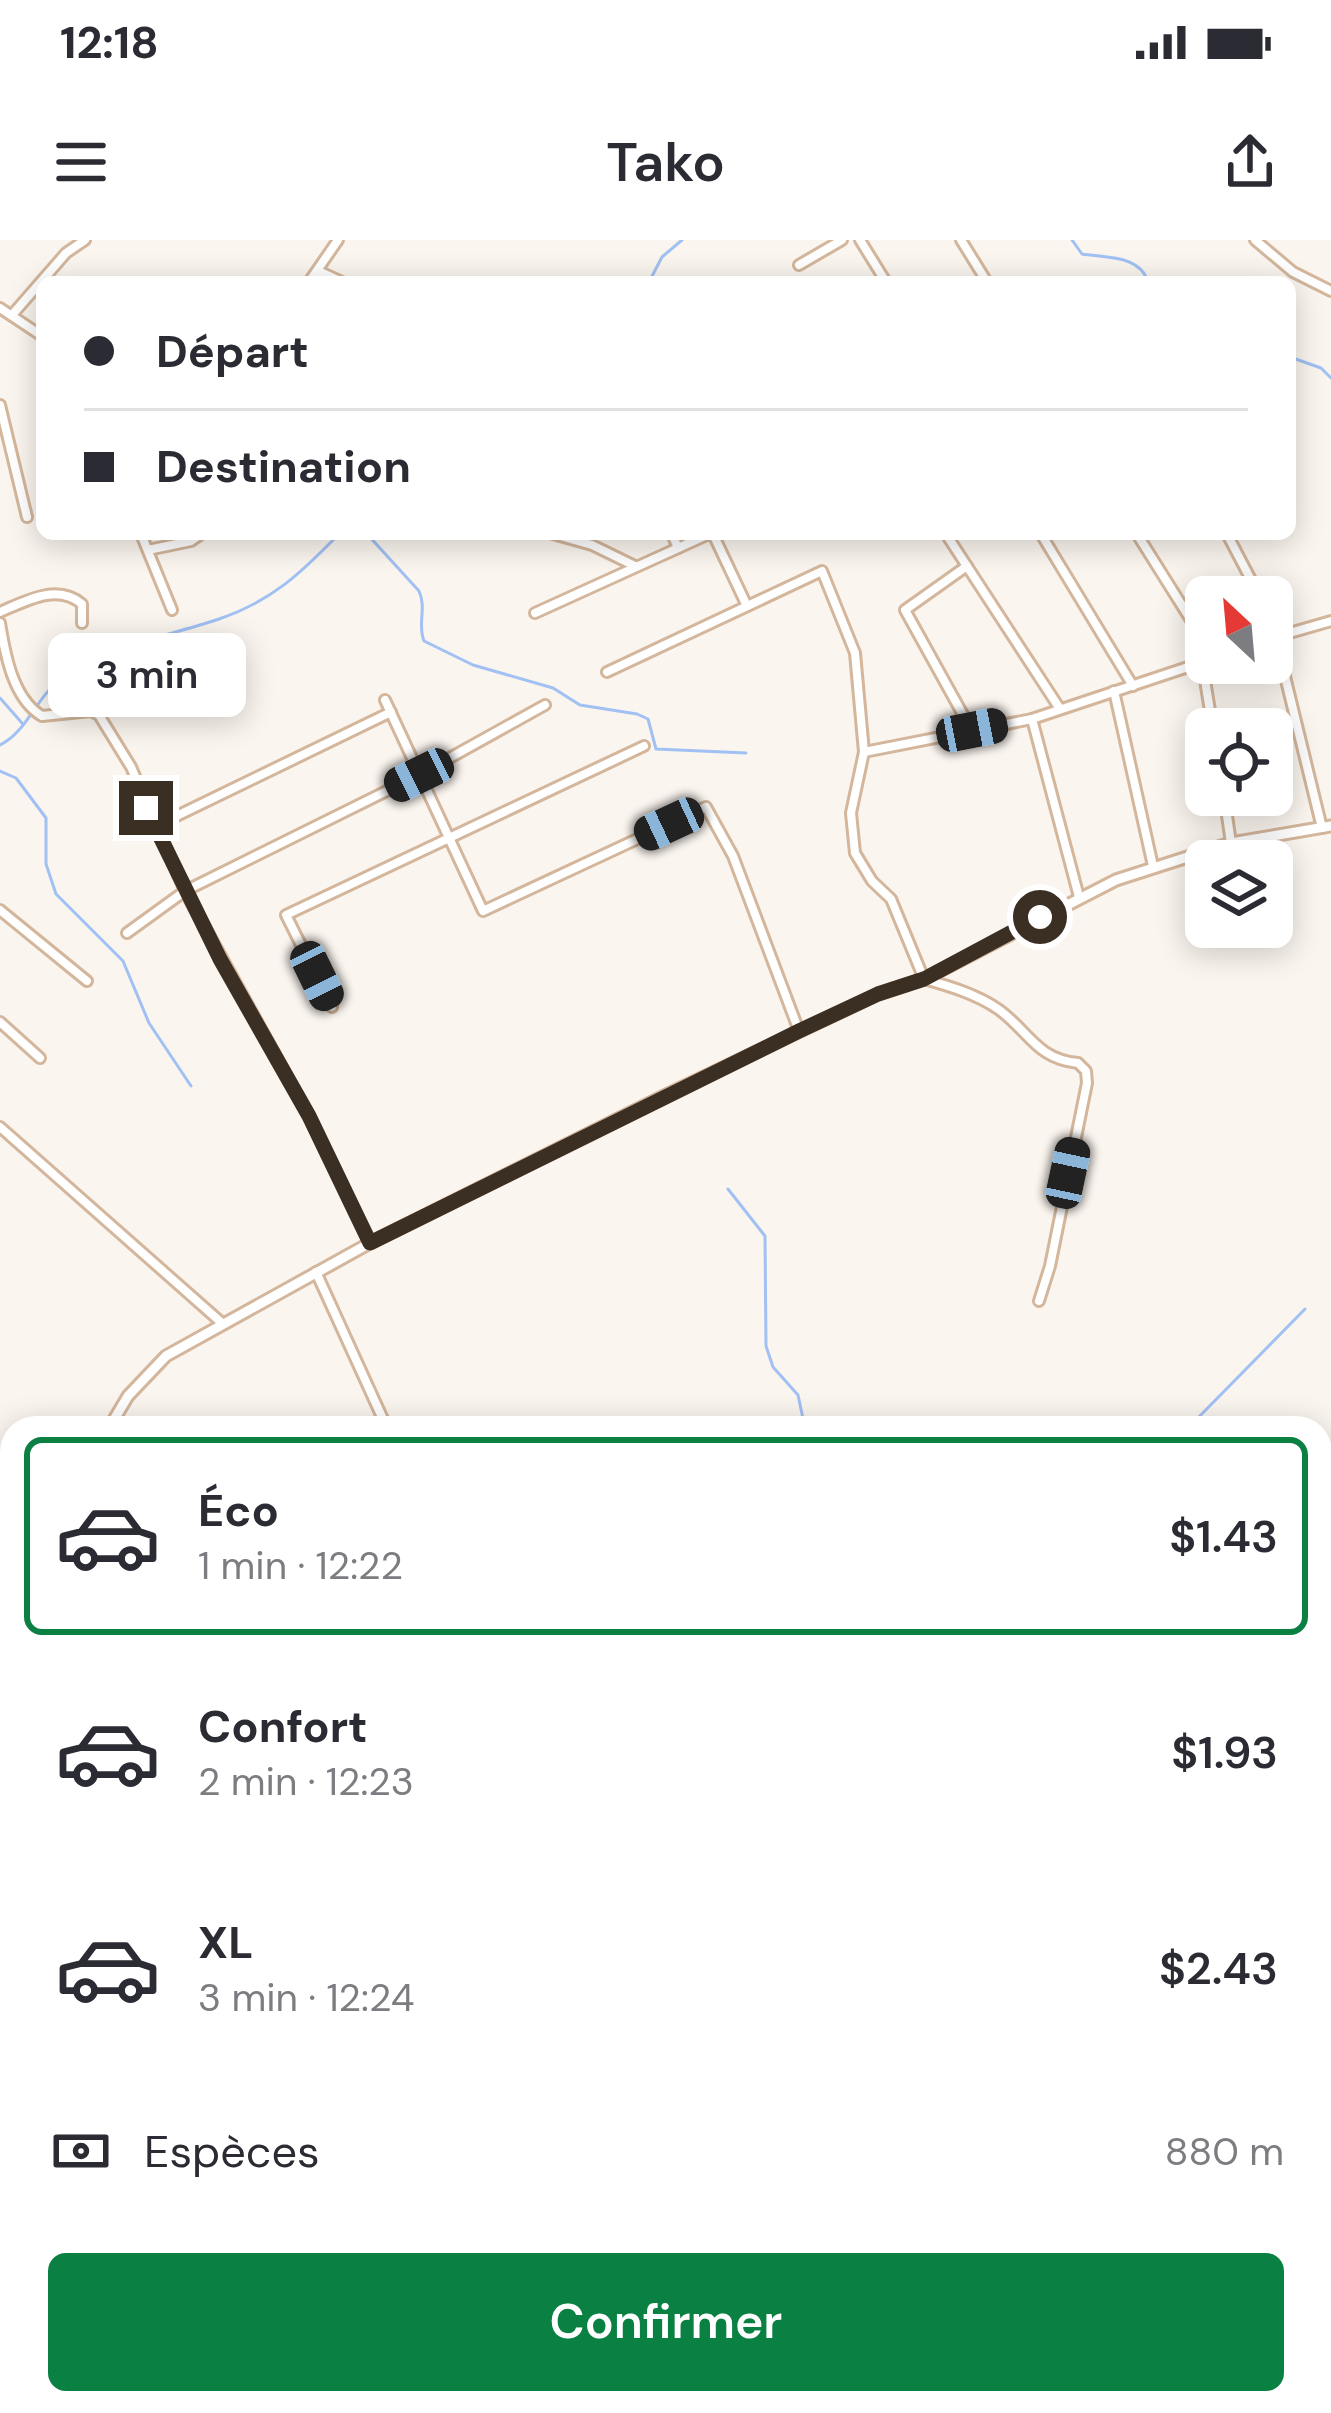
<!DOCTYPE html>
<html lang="fr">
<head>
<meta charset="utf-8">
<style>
  :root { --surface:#fff; --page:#f2f2f3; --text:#2b2b33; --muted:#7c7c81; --line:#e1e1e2; --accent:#0b8043 }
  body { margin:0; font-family:"DM Sans",sans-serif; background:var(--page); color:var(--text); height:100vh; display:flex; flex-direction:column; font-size:45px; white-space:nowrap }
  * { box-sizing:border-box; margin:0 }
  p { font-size:39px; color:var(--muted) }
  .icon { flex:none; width:66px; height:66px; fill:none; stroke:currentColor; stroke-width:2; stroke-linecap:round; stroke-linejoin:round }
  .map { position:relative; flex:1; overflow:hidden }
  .drawer { position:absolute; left:0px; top:1176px; width:1332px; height:999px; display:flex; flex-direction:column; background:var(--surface); border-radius:36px 36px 0 0; box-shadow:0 6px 30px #0003 }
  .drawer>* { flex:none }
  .banner { position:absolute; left:36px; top:36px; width:1260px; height:264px; border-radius:18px; box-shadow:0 6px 30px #0003; display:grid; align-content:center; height:264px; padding:0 48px; background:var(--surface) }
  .needle { width:78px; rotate:334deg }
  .tools { position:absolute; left:1185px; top:336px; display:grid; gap:24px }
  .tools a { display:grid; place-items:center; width:108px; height:108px; border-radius:18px; background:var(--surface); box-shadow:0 6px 30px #0003; font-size:60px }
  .end { position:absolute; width:54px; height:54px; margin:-27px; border:15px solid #3b2f24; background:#fff; box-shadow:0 0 0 6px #fff }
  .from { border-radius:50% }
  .bubble { position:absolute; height:84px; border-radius:18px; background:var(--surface); box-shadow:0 6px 30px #0003; font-size:39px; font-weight:600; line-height:84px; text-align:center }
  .car { position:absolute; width:36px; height:72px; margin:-36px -18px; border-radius:15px; box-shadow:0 0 9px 3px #0007; background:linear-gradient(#222 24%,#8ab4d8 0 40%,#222 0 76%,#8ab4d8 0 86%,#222 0) }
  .banner b { display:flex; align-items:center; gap:42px; height:114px; font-size:45px }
  .banner b+b { border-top:3px solid var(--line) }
  .banner i { width:30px; height:30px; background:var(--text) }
  ul { padding:21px 0 0; list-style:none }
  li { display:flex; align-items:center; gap:36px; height:198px; margin:0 24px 18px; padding:0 24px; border:6px solid transparent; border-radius:18px }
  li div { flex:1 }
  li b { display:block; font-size:45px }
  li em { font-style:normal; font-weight:600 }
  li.on { border-color:var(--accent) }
  li>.icon { width:108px; height:108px; stroke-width:1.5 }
  .pay { display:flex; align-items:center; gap:30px; height:132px; padding:0 48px; font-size:45px }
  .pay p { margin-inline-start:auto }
  .cta { display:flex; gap:24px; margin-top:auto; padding:24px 48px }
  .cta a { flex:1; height:138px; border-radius:18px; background:var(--accent); color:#fff; font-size:48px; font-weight:600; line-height:138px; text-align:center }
  .status { display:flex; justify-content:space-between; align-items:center; height:84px; padding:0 60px; background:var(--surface); direction:ltr }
  .status svg { height:33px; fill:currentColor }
  header { display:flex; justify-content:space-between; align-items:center; height:156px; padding:0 48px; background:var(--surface); font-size:54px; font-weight:600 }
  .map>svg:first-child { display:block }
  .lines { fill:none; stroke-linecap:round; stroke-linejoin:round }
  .stream { stroke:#a1c0f3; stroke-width:3 }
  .minor-casing { stroke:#d3b69b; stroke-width:14 }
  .tertiary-casing { stroke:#d3b69b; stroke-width:15 }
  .minor { stroke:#fff; stroke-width:8 }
  .tertiary { stroke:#fff; stroke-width:9 }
  .route { stroke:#3b2f24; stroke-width:15 }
</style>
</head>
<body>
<div class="status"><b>12:18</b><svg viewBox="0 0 49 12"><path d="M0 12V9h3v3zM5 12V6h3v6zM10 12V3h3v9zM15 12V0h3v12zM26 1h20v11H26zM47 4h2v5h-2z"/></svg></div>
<header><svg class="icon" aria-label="menu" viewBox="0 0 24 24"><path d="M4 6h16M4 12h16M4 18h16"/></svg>Tako<svg class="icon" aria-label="share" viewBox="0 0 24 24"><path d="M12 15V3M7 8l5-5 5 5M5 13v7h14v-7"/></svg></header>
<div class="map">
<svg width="1331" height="2173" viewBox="0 0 1331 2173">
  <rect width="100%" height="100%" fill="#fbf5ef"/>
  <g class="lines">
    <!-- stream -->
    <g class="stream">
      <path d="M1072,0L1082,14C1107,18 1140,15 1148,42"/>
      <polyline points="649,42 662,17 682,0"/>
      <polyline points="1290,117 1321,128 1331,138"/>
      <path d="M367,294L419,351C427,369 417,384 424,401L473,425L553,448L580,465L637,474L648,479L656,509L746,513"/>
      <polyline points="0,458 22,483"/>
      <path d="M0,505C27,492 36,457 62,438C110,403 164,398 219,379C272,361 301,333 339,294"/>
      <polyline points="0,531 16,538 46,578 46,624 56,654 123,721 149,783 191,846"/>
      <polyline points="728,949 765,996 766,1106 773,1127 798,1155 805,1188"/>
      <polyline points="1188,1188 1305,1069"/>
      <polyline points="1320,1275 1327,1274"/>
      <polyline points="0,1990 12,1962"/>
      <polyline points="0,2045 12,2114"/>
      <polyline points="9,2173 12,2151"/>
      <polyline points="971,2173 980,2163"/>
    </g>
    <defs>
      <g id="minor">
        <polyline points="860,0 886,42"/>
        <polyline points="961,0 987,42"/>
        <polyline points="1255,0 1293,32 1331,51"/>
        <polyline points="799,25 842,0"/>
        <polyline points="318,31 342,42"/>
        <polyline points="309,42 338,0"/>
        <polyline points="0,68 42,96"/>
        <polyline points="12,75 66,13 85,0"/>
        <polyline points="0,165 27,277"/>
        <polyline points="141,294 172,370"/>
        <polyline points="553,294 592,305 635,326"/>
        <polyline points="672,294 678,308"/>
        <polyline points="713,294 747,366"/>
        <polyline points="946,294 1060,469"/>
        <polyline points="1041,294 1133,446"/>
        <polyline points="1137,294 1206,404"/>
        <polyline points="1227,294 1260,357"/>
        <polyline points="148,310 191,301 201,294"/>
        <polyline points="967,326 905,370 972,491"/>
        <path d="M0,372C26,361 57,343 82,364V383"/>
        <polyline points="535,373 709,294"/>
        <path d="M0,383C5,414 13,459 42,476L91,471L99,475L131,527L185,651L309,876L370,1003"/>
        <polyline points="1272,383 1322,588"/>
        <polyline points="1272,398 1331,381"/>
        <polyline points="1202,422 1213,489"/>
        <path d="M607,432L822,331L855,413L864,512L851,573L855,613L872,641L891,659L924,739C949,746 976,754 998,769C1029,791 1036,819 1078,823L1086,831L1087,843L1050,1026L1039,1061"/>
        <polyline points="1114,451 1153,626"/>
        <polyline points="385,460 483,671 706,567 733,616 799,791"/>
        <polyline points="1032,479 1079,657"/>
        <polyline points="864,512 1032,479 1206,421"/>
        <polyline points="1224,555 1231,603"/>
        <polyline points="156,586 391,472"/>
        <polyline points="0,670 87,741"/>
        <polyline points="127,693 185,651 419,535 545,465"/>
        <polyline points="332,767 286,675 644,506"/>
        <polyline points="0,782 40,818"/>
        <polyline points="0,887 223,1084"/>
        <polyline points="316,1032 387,1188"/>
        <polyline points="0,1240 12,1243"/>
        <polyline points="0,1540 12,1525"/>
        <polyline points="0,1713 12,1719"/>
        <polyline points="371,2173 391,2163"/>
        <polyline points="592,2173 614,2163"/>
      </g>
      <g id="tertiary">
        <polyline points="109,1188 128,1156 166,1116 370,1003 664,856 878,754 924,739 1116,640 1231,603 1331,586"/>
        <polyline points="0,1373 12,1354"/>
      </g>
    </defs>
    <!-- minor casing -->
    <use href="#minor" class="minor-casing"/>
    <!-- tertiary casing -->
    <use href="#tertiary" class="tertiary-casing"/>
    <!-- minor -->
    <use href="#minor" class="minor"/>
    <!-- tertiary -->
    <use href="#tertiary" class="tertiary"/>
  </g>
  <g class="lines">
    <!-- route -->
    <polyline class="route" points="146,568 220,719 309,876 370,1003 799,791 878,754 924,739 1040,677"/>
  </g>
</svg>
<div class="tools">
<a><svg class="needle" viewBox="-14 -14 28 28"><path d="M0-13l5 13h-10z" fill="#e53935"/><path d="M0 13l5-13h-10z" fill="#7c7c81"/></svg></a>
<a><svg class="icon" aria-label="locate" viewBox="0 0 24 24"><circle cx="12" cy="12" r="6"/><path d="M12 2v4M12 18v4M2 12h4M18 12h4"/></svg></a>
<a><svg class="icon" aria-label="layers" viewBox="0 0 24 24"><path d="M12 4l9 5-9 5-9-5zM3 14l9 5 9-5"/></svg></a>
</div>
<i class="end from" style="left:1040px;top:677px"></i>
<i class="end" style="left:146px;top:568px"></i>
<div class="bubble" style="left:48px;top:393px;width:198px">3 min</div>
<i class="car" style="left:972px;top:490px;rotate:79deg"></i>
<i class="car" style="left:419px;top:535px;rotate:244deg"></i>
<i class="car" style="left:669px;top:584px;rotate:245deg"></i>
<i class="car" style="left:317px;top:736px;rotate:154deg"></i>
<i class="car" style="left:1068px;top:933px;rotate:12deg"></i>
<div class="banner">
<b><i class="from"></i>Départ</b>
<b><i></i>Destination</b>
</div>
<section class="drawer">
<ul>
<li class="on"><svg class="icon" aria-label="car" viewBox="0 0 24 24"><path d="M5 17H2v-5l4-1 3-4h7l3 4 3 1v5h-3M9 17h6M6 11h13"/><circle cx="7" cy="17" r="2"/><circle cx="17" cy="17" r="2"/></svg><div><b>Éco</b><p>1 min · 12:22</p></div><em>$1.43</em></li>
<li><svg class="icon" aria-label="car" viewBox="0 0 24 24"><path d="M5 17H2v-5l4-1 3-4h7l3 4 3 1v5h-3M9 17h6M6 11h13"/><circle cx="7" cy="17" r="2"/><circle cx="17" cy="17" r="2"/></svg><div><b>Confort</b><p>2 min · 12:23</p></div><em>$1.93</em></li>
<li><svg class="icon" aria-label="car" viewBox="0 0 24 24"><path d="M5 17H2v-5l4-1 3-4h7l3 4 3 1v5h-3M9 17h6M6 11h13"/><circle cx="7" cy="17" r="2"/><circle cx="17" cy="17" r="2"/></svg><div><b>XL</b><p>3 min · 12:24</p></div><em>$2.43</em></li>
</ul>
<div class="pay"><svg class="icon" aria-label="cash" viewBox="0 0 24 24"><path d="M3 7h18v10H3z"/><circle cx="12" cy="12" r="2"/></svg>Espèces<p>880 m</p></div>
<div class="cta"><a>Confirmer</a></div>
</section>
</div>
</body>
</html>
